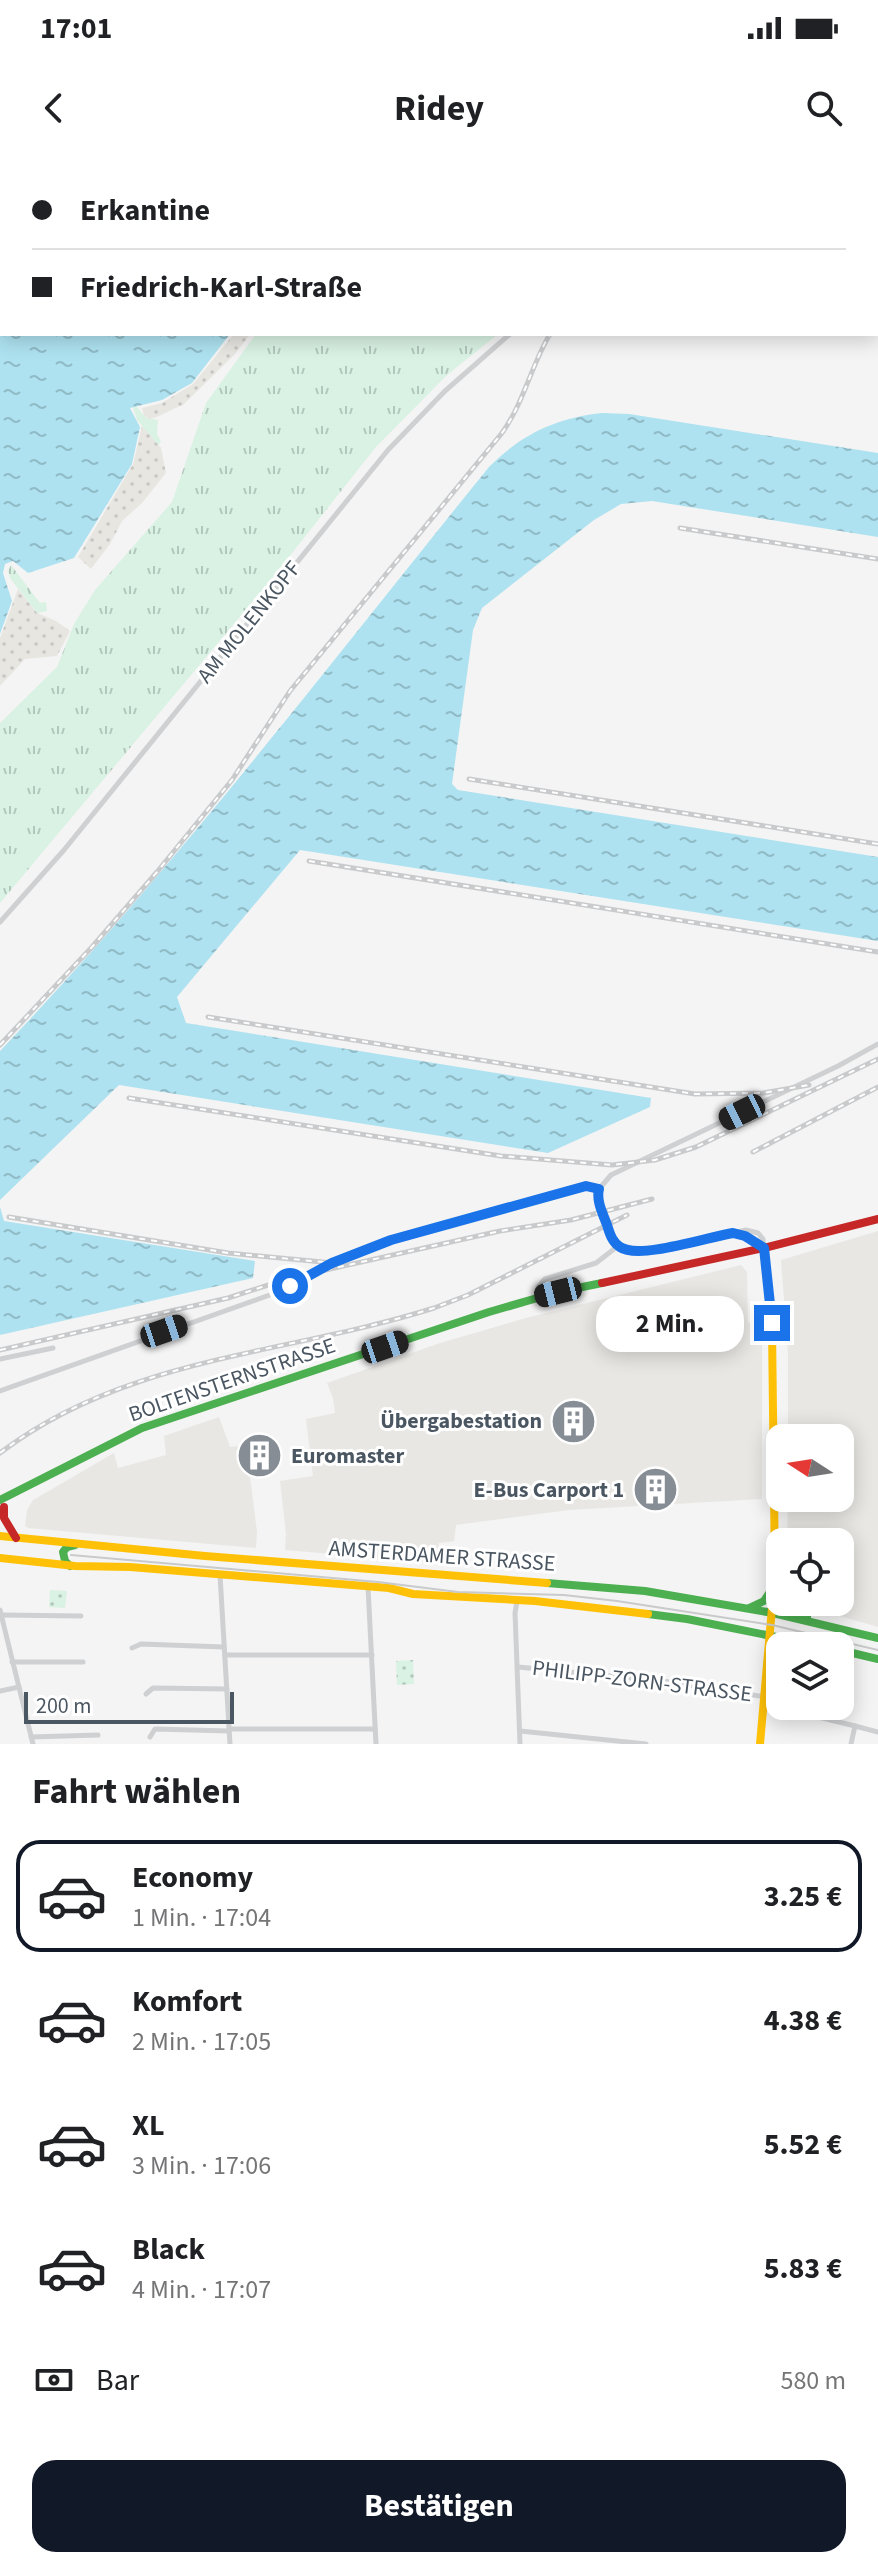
<!DOCTYPE html>
<html lang="de">
<head>
<meta charset="utf-8">
<style>
  :root { --surface:#fff; --page:#f6f6f6; --text:#202124; --muted:#757577; --line:#e0e0e0; --accent:#111827 }
  body { margin:0; font-family:"Source Sans 3",sans-serif; background:var(--page); color:var(--text); height:100vh; display:flex; flex-direction:column; font-size:30px; white-space:nowrap }
  * { box-sizing:border-box; margin:0 }
  p { font-size:26px; color:var(--muted) }
  .icon { flex:none; width:44px; height:44px; fill:none; stroke:currentColor; stroke-width:2; stroke-linecap:round; stroke-linejoin:round }
  .map { position:relative; height:1584px; overflow:hidden }
  .drawer { display:flex; flex-direction:column; background:var(--surface); flex:1 }
  .drawer>* { flex:none }
  .hud { position:absolute; left:0px; top:0px; width:878px; height:176px; box-shadow:0 4px 20px #0003; display:grid; align-content:center; height:176px; padding:0 32px; background:var(--surface) }
  .needle { width:52px; rotate:282deg }
  .buttons { position:absolute; left:766px; top:1264px; display:grid; gap:16px }
  .buttons a { display:grid; place-items:center; width:88px; height:88px; border-radius:16px; background:var(--surface); box-shadow:0 4px 20px #0003; font-size:40px }
  .scale { position:absolute; left:24px; bottom:20px; width:210px; box-sizing:border-box; padding-left:8px; border:4px solid #4a5661; border-top:0; font-size:22px; line-height:28px; white-space:nowrap; color:#4a5661; -webkit-text-stroke:6px #fff; paint-order:stroke }
  .end { position:absolute; width:36px; height:36px; margin:-18px; border:10px solid #1a73e8; background:#fff; box-shadow:0 0 0 4px #fff }
  .from { border-radius:50% }
  .bubble { position:absolute; height:56px; border-radius:24px; background:var(--surface); box-shadow:0 4px 20px #0003; font-size:26px; font-weight:700; line-height:56px; text-align:center }
  .car { position:absolute; width:24px; height:48px; margin:-24px -12px; border-radius:10px; box-shadow:0 0 6px 2px #0007; background:linear-gradient(#222 24%,#8ab4d8 0 40%,#222 0 76%,#8ab4d8 0 86%,#222 0) }
  .hud b { display:flex; align-items:center; gap:28px; height:76px; font-size:30px }
  .hud b+b { border-top:2px solid var(--line) }
  .hud i { width:20px; height:20px; background:var(--text) }
  ul { padding:0; list-style:none }
  li { display:flex; align-items:center; gap:24px; height:112px; margin:0 16px 12px; padding:0 16px; border:4px solid transparent; border-radius:24px }
  li div { flex:1 }
  li b { display:block; font-size:30px }
  li em { font-style:normal; font-weight:700 }
  li.current { border-color:var(--accent) }
  li>.icon { width:72px; height:72px; stroke-width:1.5 }
  h2 { padding:0 32px; font-size:36px; line-height:96px }
  .pay { display:flex; align-items:center; gap:20px; height:88px; padding:0 32px; font-size:30px }
  .pay p { margin-inline-start:auto }
  .action { display:flex; gap:16px; margin-top:auto; padding:16px 32px }
  .action a { flex:1; height:92px; border-radius:24px; background:var(--accent); color:#fff; font-size:32px; font-weight:700; line-height:92px; text-align:center }
  .status { display:flex; justify-content:space-between; align-items:center; height:56px; padding:0 40px; background:var(--surface); direction:ltr }
  .status svg { height:22px; fill:currentColor }
  header { display:flex; justify-content:space-between; align-items:center; height:104px; padding:0 32px; background:var(--surface); font-size:36px; font-weight:700 }
  .map>svg:first-child { display:block }
  .commercial { fill:#e8e7e3 }
  .grass { fill:url(#grass-tufts) }
  .sand { fill:url(#sand-dots) }
  .park { fill:url(#park-dots) }
  .water { fill:url(#water-ripples) }
  .lines { fill:none; stroke-linecap:round; stroke-linejoin:round }
  .street { stroke:#ced0d2; stroke-width:5 }
  .fast { stroke:#4caf50; stroke-width:8 }
  .slow { stroke:#ffc107; stroke-width:8 }
  .jam { stroke:#c62828; stroke-width:8 }
  .tram { stroke:#c9cacc; stroke-width:2 }
  .rail-casing { stroke:#c9cacc; stroke-width:5 }
  .rail { stroke:#fff; stroke-width:2; stroke-dasharray:6; stroke-linecap:butt }
  .route { stroke:#1a73e8; stroke-width:10 }
  .labels { text-anchor:middle; dominant-baseline:central; stroke-width:6; stroke-linejoin:round; paint-order:stroke }
  .street-label { font-size:22px; fill:#4a5661; stroke:#fff }
  .poi-label { font-size:22px; font-weight:bold; fill:#4a5661; stroke:#fff; text-anchor:end }
</style>
</head>
<body>
<div class="status"><b>17:01</b><svg viewBox="0 0 49 12"><path d="M0 12V9h3v3zM5 12V6h3v6zM10 12V3h3v9zM15 12V0h3v12zM26 1h20v11H26zM47 4h2v5h-2z"/></svg></div>
<header><svg class="icon" aria-label="back" viewBox="0 0 24 24"><path d="M15 5l-7 7 7 7"/></svg>Ridey<svg class="icon" aria-label="search" viewBox="0 0 24 24"><circle cx="10" cy="10" r="6"/><path d="M15 15l6 6"/></svg></header>
<div class="map">
<svg width="878" height="1584" viewBox="0 0 878 1584">
  <defs>
    <pattern id="grass-tufts" width="24" height="20" patternUnits="userSpaceOnUse" patternTransform="scale(2)"><rect width="24" height="20" fill="#d9f2e3"/><path d="M3 7l-1-3M5 7V3M7 7l1-3M15 17l-1-3M17 17v-4M19 17l1-3" fill="none" stroke="#b2c7bb"/></pattern>
    <pattern id="sand-dots" width="8" height="8" patternUnits="userSpaceOnUse" patternTransform="scale(2)"><rect width="8" height="8" fill="#e7e6e1"/><path d="M2 2h.1M6 6h.1" fill="none" stroke="#c8c7c4" stroke-width="1.8" stroke-linecap="round"/></pattern>
    <pattern id="park-dots" width="8" height="8" patternUnits="userSpaceOnUse" patternTransform="scale(2)"><rect width="8" height="8" fill="#d9f2e3"/><path d="M2 2h.1M6 6h.1" fill="none" stroke="#b2c7bb" stroke-width="1.8" stroke-linecap="round"/></pattern>
    <pattern id="water-ripples" width="26" height="14" patternUnits="userSpaceOnUse" patternTransform="scale(2)"><rect width="26" height="14" fill="#aee2f0"/><path d="M2 4q2-2 4 0t4 0M15 11q2-2 4 0t4 0" fill="none" stroke="#90bac6"/></pattern>
  </defs>
  <rect width="100%" height="100%" fill="#f4f4f4"/>
  <!-- commercial -->
  <g class="commercial">
    <polygon points="878,1071 878,1467 791,1442 840,1442 840,1382 787,1382 788,1338 840,1338 840,1278 788,1278 788,1193 781,1100"/>
    <polygon points="741,1105 747,1112 748,1162 762,1166 762,1339 569,1350 456,1365 454,1381 439,1383 437,1403 285,1390 286,1374 280,1321 313,1316 306,1259 335,1253 333,1238 327,1223 440,1183 526,1158"/>
    <polygon points="219,1257 230,1287 246,1285 257,1372 256,1388 28,1368 25,1366 27,1350 33,1340 114,1293 118,1308 166,1295 164,1276"/>
  </g>
  <!-- grass -->
  <g class="grass">
    <polygon points="429,0 760,0 756,2 428,2"/>
    <polygon points="256,174 498,174 447,215 375,288 274,416 0,743 0,563 57,507 74,464 95,430 172,342 206,243"/>
    <polygon points="133,247 137,247 146,258 158,260 157,274 161,282 158,285 137,260"/>
    <polygon points="11,405 40,443 46,442 47,451 37,453 10,418 8,411"/>
  </g>
  <!-- sand -->
  <g class="sand">
    <path d="M234,174H250L235,194L183,245C171,249 162,256 150,259L144,256L142,248L162,243L193,224Z"/>
    <polygon points="142,266 161,288 166,313 142,343 122,361 110,384 91,409 78,397 133,304"/>
    <polygon points="18,429 37,453 56,461 70,471 57,496 25,499 0,526 0,478"/>
  </g>
  <!-- park -->
  <g class="park">
    <polygon points="50,1430 67,1431 65,1448 49,1447"/>
    <polygon points="413,1500 414,1524 397,1525 396,1501"/>
  </g>
  <!-- water -->
  <g class="water">
    <polygon points="0,0 367,0 366,2 2,2 2,174 230,174 192,223 162,240 130,248 140,267 132,304 74,398 28,413 13,401 5,404 3,413 12,441 0,474"/>
    <path d="M602,253L629,254L878,293V377L652,341L621,344L594,360L482,448L473,470L452,624L458,630L878,697V781L300,690L177,837L186,863L651,938L650,947L548,993L119,925L0,1040V891C176,707 329,504 489,307C522,274 556,258 602,253Z"/>
    <polygon points="0,1047 4,1061 255,1101 253,1118 0,1175"/>
  </g>
  <g class="lines">
    <!-- street -->
    <g class="street">
      <polyline points="775,2 779,0"/>
      <polyline points="0,762 64,690 388,290 445,231 510,174"/>
      <polyline points="599,1029 611,1015 838,906 878,884"/>
      <polyline points="599,1029 597,1037 612,1077 618,1086 629,1091 645,1091 683,1084 746,1070 758,1073 763,1079 764,1088"/>
      <polyline points="734,1074 745,1076 764,1088"/>
      <polyline points="539,1137 538,1127 545,1119 596,1103 618,1086"/>
      <polyline points="0,1199 53,1188"/>
      <polyline points="0,1231 278,1132 332,1103 391,1080 502,1050 581,1026 599,1029"/>
      <polyline points="220,1415 230,1584"/>
      <polyline points="368,1427 376,1584"/>
      <polyline points="517,1441 515,1453 520,1584"/>
      <polyline points="0,1450 33,1584"/>
      <polyline points="1,1455 81,1456"/>
      <polyline points="132,1488 141,1484 224,1487"/>
      <polyline points="225,1495 372,1495"/>
      <polyline points="12,1502 83,1502"/>
      <polyline points="518,1507 663,1521 765,1537"/>
      <polyline points="0,1531 19,1527"/>
      <polyline points="146,1534 153,1528 227,1529"/>
      <polyline points="765,1544 855,1566 851,1584"/>
      <polyline points="855,1566 878,1572"/>
      <polyline points="229,1569 375,1569"/>
      <polyline points="520,1571 646,1584"/>
      <polyline points="31,1577 98,1575"/>
      <polyline points="150,1577 155,1569 229,1571"/>
    </g>
    <!-- fast -->
    <g class="fast">
      <polyline points="0,1340 142,1268 489,1152 558,1132 602,1123"/>
      <polyline points="70,1406 65,1401 63,1392 67,1387 75,1385"/>
      <polyline points="547,1423 645,1431 773,1453 878,1478"/>
      <polyline points="782,1442 792,1451 807,1457"/>
      <polyline points="749,1448 764,1441 774,1426"/>
      <polyline points="648,1454 687,1459 821,1486"/>
      <polyline points="840,1490 878,1499"/>
    </g>
    <!-- slow -->
    <g class="slow">
      <polyline points="0,1376 205,1396 547,1423"/>
      <polyline points="0,1398 75,1406 130,1407 389,1428 413,1434 535,1441 648,1454"/>
      <polyline points="760,1584 775,1414 772,1169 764,1088"/>
    </g>
    <!-- jam -->
    <g class="jam">
      <polyline points="602,1123 764,1088 878,1059"/>
      <polyline points="4,1347 4,1358 16,1378"/>
    </g>
    <!-- tram -->
    <polyline class="tram" points="71,1395 378,1422 458,1432 564,1435 617,1441 772,1465 878,1490"/>
    <defs>
      <g id="rail">
        <polyline points="803,2 807,0"/>
        <polyline points="680,368 878,399"/>
        <polyline points="469,619 878,684"/>
        <polyline points="309,701 878,792"/>
        <polyline points="208,857 695,934 763,933 809,925"/>
        <path d="M0,885L92,787L157,712L232,620L290,531L502,273C524,242 531,206 550,174"/>
        <polyline points="129,938 501,996 612,1005 655,1000 696,987 878,899"/>
        <polyline points="753,992 878,927"/>
        <polyline points="9,1057 228,1093 333,1103"/>
        <polyline points="0,1190 228,1138 290,1118 500,1071 571,1060 652,1039"/>
        <path d="M0,1293C127,1196 286,1195 434,1148L468,1135L627,1055"/>
      </g>
    </defs>
    <!-- rail casing -->
    <use href="#rail" class="rail-casing"/>
    <!-- rail -->
    <use href="#rail" class="rail"/>
  </g>
  <g class="lines">
    <!-- route -->
    <path class="route" d="M290,1126L332,1103L391,1080L586,1026L599,1029C596,1041 603,1054 607,1065C610,1074 612,1082 620,1087C639,1100 708,1077 733,1073L745,1076L764,1088L772,1163"/>
  </g>
  <!-- icons -->
  <defs>
    <symbol id="building-disc" viewBox="-11 -11 22 22"><circle r="9.5" fill="#868d94" stroke="#fff"/><path d="M-4-6H4V6H1V3H-1V6H-4ZM-2.5-4.3h1.7v1.8h-1.7ZM.8-4.3h1.7v1.8H.8ZM-2.5-1h1.7V.8h-1.7ZM.8-1h1.7V.8H.8Z" fill="#fff"/></symbol>
  </defs>
  <g fill-rule="evenodd">
    <use href="#building-disc" x="548" y="1236" width="51" height="51"/>
    <use href="#building-disc" x="234" y="1270" width="51" height="51"/>
    <use href="#building-disc" x="630" y="1304" width="51" height="51"/>
  </g>
  <g class="labels">
    <!-- street labels -->
    <g class="street-label">
      <text transform="translate(249 462) rotate(-51)">AM MOLENKOPF</text>
      <text transform="translate(232 1220) rotate(-19)">BOLTENSTERNSTRASSE</text>
      <text transform="translate(442 1396) rotate(4)">AMSTERDAMER STRASSE</text>
      <text transform="translate(642 1521) rotate(7)">PHILIPP-ZORN-STRASSE</text>
    </g>
    <!-- poi labels -->
    <g class="poi-label">
      <text x="542" y="1261">Übergabestation</text>
      <text x="291" y="1296" text-anchor="start">Euromaster</text>
      <text x="624" y="1330">E-Bus Carport 1</text>
    </g>
  </g>
</svg>
<div class="buttons">
<a><svg class="needle" viewBox="-14 -14 28 28"><path d="M0-13l5 13h-10z" fill="#e53935"/><path d="M0 13l5-13h-10z" fill="#757577"/></svg></a>
<a><svg class="icon" aria-label="locate" viewBox="0 0 24 24"><circle cx="12" cy="12" r="6"/><path d="M12 2v4M12 18v4M2 12h4M18 12h4"/></svg></a>
<a><svg class="icon" aria-label="layers" viewBox="0 0 24 24"><path d="M12 4l9 5-9 5-9-5zM3 14l9 5 9-5"/></svg></a>
</div>
<div class="scale">200 m</div>
<i class="end from" style="left:290px;top:1126px"></i>
<i class="end" style="left:772px;top:1163px"></i>
<div class="bubble" style="left:596px;top:1136px;width:148px">2 Min.</div>
<i class="car" style="left:742px;top:952px;rotate:244deg"></i>
<i class="car" style="left:558px;top:1132px;rotate:256deg"></i>
<i class="car" style="left:164px;top:1171px;rotate:71deg"></i>
<i class="car" style="left:385px;top:1187px;rotate:71deg"></i>
<div class="hud">
<b><i class="from"></i>Erkantine</b>
<b><i></i>Friedrich-Karl-Straße</b>
</div>
</div>
<section class="drawer">
<h2>Fahrt wählen</h2>
<ul>
<li class="current"><svg class="icon" aria-label="car" viewBox="0 0 24 24"><path d="M5 17H2v-5l4-1 3-4h7l3 4 3 1v5h-3M9 17h6M6 11h13"/><circle cx="7" cy="17" r="2"/><circle cx="17" cy="17" r="2"/></svg><div><b>Economy</b><p>1 Min. · 17:04</p></div><em>3.25 €</em></li>
<li><svg class="icon" aria-label="car" viewBox="0 0 24 24"><path d="M5 17H2v-5l4-1 3-4h7l3 4 3 1v5h-3M9 17h6M6 11h13"/><circle cx="7" cy="17" r="2"/><circle cx="17" cy="17" r="2"/></svg><div><b>Komfort</b><p>2 Min. · 17:05</p></div><em>4.38 €</em></li>
<li><svg class="icon" aria-label="car" viewBox="0 0 24 24"><path d="M5 17H2v-5l4-1 3-4h7l3 4 3 1v5h-3M9 17h6M6 11h13"/><circle cx="7" cy="17" r="2"/><circle cx="17" cy="17" r="2"/></svg><div><b>XL</b><p>3 Min. · 17:06</p></div><em>5.52 €</em></li>
<li><svg class="icon" aria-label="car" viewBox="0 0 24 24"><path d="M5 17H2v-5l4-1 3-4h7l3 4 3 1v5h-3M9 17h6M6 11h13"/><circle cx="7" cy="17" r="2"/><circle cx="17" cy="17" r="2"/></svg><div><b>Black</b><p>4 Min. · 17:07</p></div><em>5.83 €</em></li>
</ul>
<div class="pay"><svg class="icon" aria-label="cash" viewBox="0 0 24 24"><path d="M3 7h18v10H3z"/><circle cx="12" cy="12" r="2"/></svg>Bar<p>580 m</p></div>
<div class="action"><a>Bestätigen</a></div>
</section>
</body>
</html>
